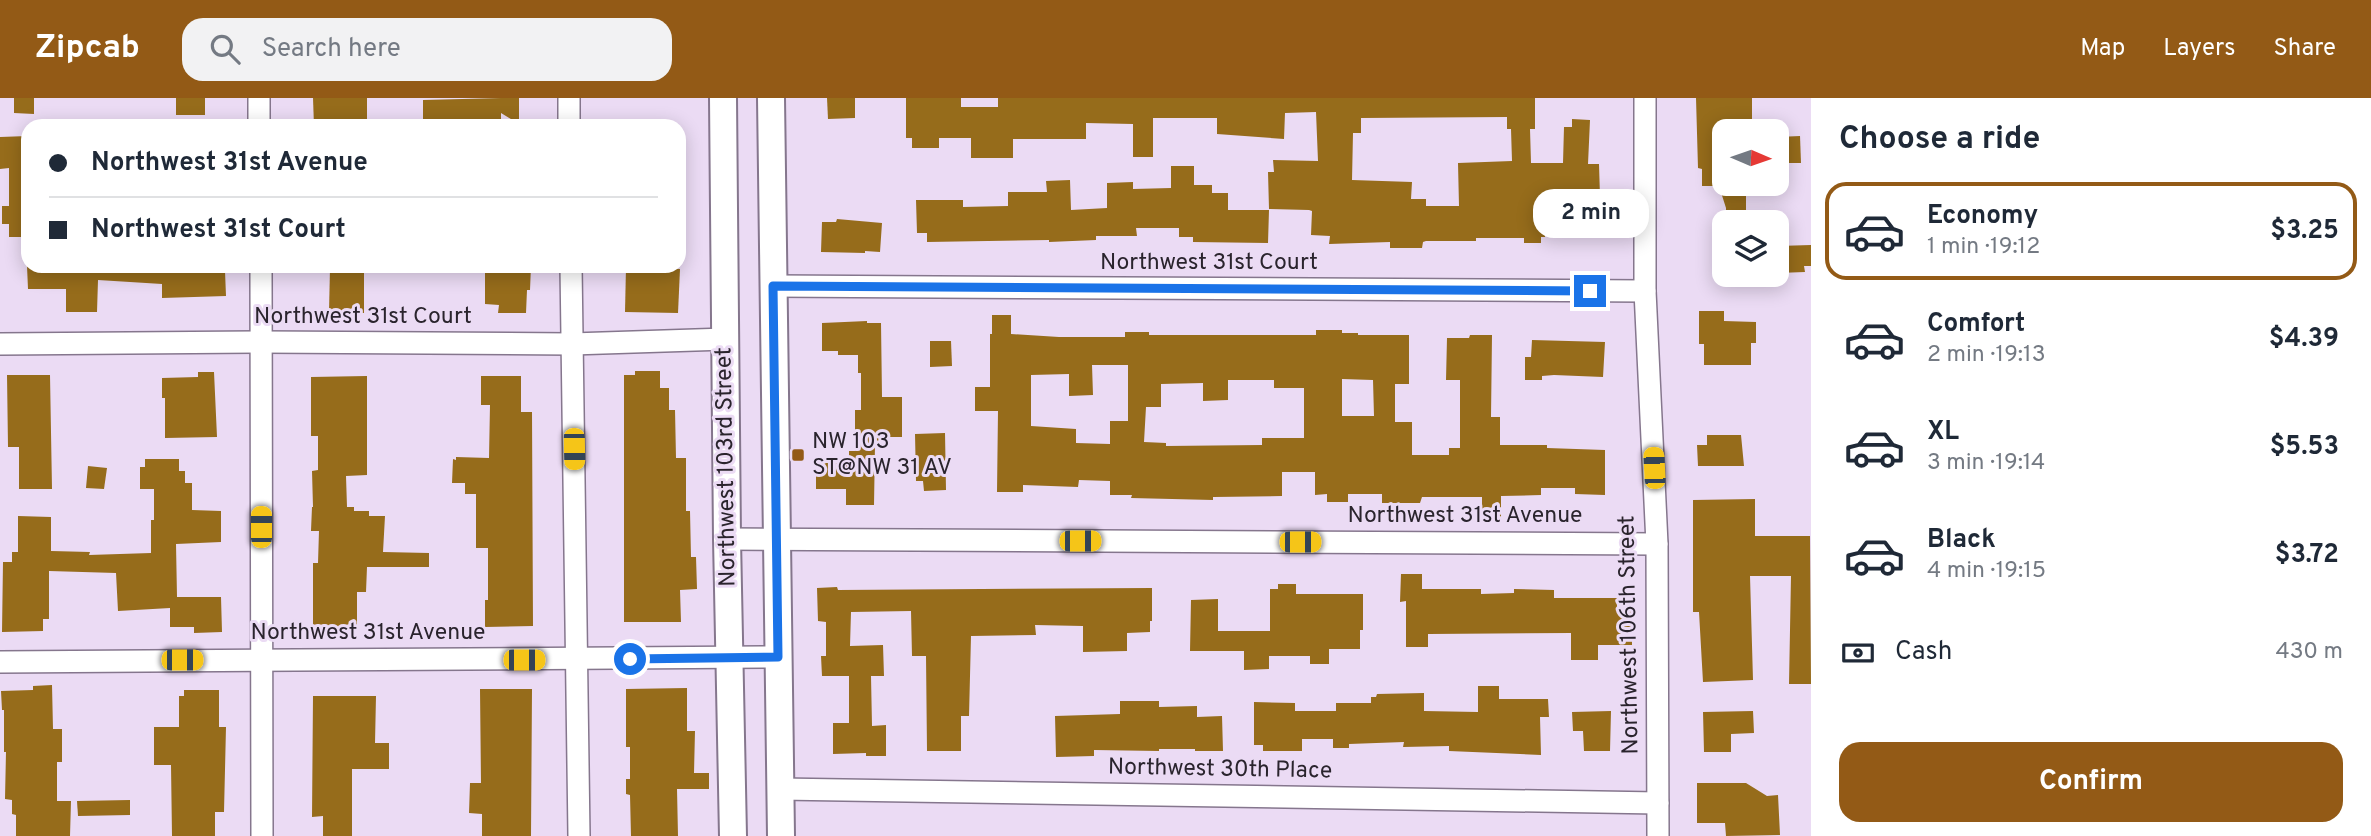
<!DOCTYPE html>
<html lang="en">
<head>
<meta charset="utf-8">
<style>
  :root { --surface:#fff; --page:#f2f2f3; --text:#1f2937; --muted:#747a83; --line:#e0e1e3; --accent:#935a16 }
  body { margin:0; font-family:Overpass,sans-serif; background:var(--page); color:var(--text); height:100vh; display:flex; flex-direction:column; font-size:26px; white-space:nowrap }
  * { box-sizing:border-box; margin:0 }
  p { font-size:23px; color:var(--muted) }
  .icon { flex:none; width:38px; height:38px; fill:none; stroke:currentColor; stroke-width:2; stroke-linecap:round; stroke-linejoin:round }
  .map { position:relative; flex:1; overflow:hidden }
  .details { display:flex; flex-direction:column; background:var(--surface); width:560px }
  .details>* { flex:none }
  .hud { position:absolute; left:21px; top:21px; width:665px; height:154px; border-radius:21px; box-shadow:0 4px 18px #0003; display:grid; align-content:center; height:154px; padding:0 28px; background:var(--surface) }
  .needle { width:46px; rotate:92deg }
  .tools { position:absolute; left:1712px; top:21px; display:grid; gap:14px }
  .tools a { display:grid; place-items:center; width:77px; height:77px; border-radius:14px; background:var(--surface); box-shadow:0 4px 18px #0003; font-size:35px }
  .end { position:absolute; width:32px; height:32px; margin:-16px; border:9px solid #1a73e8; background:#fff; box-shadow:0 0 0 4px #fff }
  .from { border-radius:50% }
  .bubble { position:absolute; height:49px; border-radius:21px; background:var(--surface); box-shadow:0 4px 18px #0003; font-size:23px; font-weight:700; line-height:49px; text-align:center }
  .car { position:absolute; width:21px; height:42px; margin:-21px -10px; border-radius:9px; box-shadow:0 0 5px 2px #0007; background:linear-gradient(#f5c518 24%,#345 0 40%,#f5c518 0 76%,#345 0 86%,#f5c518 0) }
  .hud b { display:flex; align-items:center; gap:24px; height:66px; font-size:26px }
  .hud b+b { border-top:2px solid var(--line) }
  .hud i { width:18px; height:18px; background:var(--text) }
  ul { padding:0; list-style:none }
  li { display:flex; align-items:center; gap:21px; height:98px; margin:0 14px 10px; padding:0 14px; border:4px solid transparent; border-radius:21px }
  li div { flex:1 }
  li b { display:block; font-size:26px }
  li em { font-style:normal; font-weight:700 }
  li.current { border-color:var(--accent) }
  li>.icon { width:63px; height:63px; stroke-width:1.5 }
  h2 { padding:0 28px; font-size:32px; line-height:84px }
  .pay { display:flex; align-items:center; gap:18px; height:77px; padding:0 28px; font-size:26px }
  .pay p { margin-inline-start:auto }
  .action { display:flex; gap:14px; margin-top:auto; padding:14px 28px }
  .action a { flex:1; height:80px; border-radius:21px; background:var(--accent); color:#fff; font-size:28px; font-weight:700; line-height:80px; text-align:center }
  header { display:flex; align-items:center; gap:42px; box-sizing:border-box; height:98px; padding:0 35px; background:var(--accent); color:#fff }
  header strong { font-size:33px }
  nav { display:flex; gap:38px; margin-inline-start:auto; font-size:24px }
  .search { width:490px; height:63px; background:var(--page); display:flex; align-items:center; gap:18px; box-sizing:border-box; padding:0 24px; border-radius:21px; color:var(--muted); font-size:26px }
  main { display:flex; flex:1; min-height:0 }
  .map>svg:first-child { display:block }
  .building { fill:#966c1b; fill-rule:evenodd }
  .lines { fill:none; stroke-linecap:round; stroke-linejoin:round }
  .minor-casing { stroke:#85768d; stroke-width:24 }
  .major-casing { stroke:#85768d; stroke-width:30 }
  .minor { stroke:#fff; stroke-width:21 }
  .major { stroke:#fff; stroke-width:26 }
  .route { stroke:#1a73e8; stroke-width:9 }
  .poi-dot { fill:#935a16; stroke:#ebdbf4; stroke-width:2.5 }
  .labels { text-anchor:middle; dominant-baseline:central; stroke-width:6; stroke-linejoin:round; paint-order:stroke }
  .street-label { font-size:23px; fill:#2a242d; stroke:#ebdbf4 }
  .poi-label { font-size:23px; fill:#2a242d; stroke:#ebdbf4; text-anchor:start }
</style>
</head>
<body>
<header>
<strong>Zipcab</strong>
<div class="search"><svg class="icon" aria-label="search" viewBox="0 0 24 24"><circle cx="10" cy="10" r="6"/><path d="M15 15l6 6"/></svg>Search here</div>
<nav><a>Map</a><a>Layers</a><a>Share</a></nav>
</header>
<main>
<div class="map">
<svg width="1811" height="738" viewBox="0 0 1811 738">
  <rect width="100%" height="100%" fill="#ebdbf4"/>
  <!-- building -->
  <g class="building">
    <polygon points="14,0 34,0 34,16 14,15"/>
    <rect x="176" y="0" width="29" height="17"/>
    <polygon points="313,0 367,0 367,28 314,28"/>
    <polygon points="501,0 519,0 519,26 501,15 501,28 423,28 423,2"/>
    <polygon points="827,0 855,0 855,20 828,21"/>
    <path d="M906,0H961V9H998V0H1535V31H1530L1531,65H1563L1564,29H1572V21L1590,22L1588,66H1599L1601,131L1545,132V139H1541V145H1524V140H1476V143H1426L1423,144L1422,150H1390V144L1329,146L1330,138L1311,137L1312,113L1309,112L1269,111L1268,74H1274L1273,62L1318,63L1316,14L1285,15L1284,41L1217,36V20H1153V59H1133V26L1086,25V41H1013V60H971V40H939V50H912V40H906ZM1507,19V31H1511L1512,63L1458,65L1459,108H1426V101H1411L1412,84L1352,82L1353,35H1361V20Z"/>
    <polygon points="1696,0 1752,0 1752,21 1724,22 1724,86 1746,86 1746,124 1726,124 1726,110 1719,88 1702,88 1702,71 1698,70"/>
    <polygon points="28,38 28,139 9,139 9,126 2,126 2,108 9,108 9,70 0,71 0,39"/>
    <polygon points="1800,38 1801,65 1776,65 1776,39"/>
    <polygon points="1171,68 1194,68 1194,87 1212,87 1212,95 1228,95 1228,112 1269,112 1268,145 1193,144 1193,139 1179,139 1179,130 1136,130 1137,138 1096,138 1096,142 1049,144 1049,142 927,144 927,135 917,135 916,102 963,102 963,109 1008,108 1008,94 1047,94 1046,83 1070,82 1071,112 1107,110 1107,85 1133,84 1133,91 1171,90"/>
    <polygon points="837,121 882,125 880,154 865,153 865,155 821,154 822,124 836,124"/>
    <polygon points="1811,147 1811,168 1804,168 1805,174 1778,175 1778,148"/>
    <polygon points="27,168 191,168 191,174 225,173 226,198 162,200 162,186 98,182 97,214 66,214 66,191 28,191"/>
    <polygon points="485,168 531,168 530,192 527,192 526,215 498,215 499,207 485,206"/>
    <polygon points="626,169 680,171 678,215 625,214"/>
    <polygon points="330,170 364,170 364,215 329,214"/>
    <polygon points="1699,213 1724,213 1724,223 1756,224 1756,245 1751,245 1751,267 1704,267 1704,246 1699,246"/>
    <path d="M992,217H1011V236L1059,239H1125V234H1149V237H1316V232H1342V235H1358V237H1409V286H1395V324H1412V357H1449V350H1460V282H1446L1447,240H1469L1470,237H1492L1491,319H1500V347H1547V350L1605,352V397L1575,396V390H1541V397L1501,398V423H1482V399H1422L1420,405H1382V396H1348V404H1327V396L1315,397V374H1282V398L1213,399V402L1131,400L1132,397H1110V383L1079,382L1078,389L1023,387V394H997L998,313H975V289H990V236H992ZM1092,267H1128V323H1110V346L1076,345V331L1031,328V277L1069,276V298L1093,297ZM1342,281L1373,282L1374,318H1342ZM1228,282H1274V290H1304V340H1262V347L1166,348V345L1144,344L1146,309H1161V286L1203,285V303L1228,302Z"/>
    <polygon points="867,223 867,225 881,225 882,299 902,299 902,339 884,339 884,346 875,346 874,407 846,407 846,391 816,391 816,362 849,362 849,353 855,353 855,312 861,312 861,275 858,275 858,257 838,257 838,253 822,253 822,225"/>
    <polygon points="1532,242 1605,244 1603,279 1554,277 1542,278 1542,282 1525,282 1525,259 1531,259"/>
    <polygon points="930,243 951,243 952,268 930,269"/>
    <polygon points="635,273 660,273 660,290 669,290 669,312 675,312 676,360 686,360 686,413 690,413 691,459 696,459 697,491 680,492 681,524 624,524 624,277 635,277"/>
    <polygon points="198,274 214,274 217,339 165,340 165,300 162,300 162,280 198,279"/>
    <polygon points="7,277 50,277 52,391 19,391 19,349 8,349"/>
    <polygon points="367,278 367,377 346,378 347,409 354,409 354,413 369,413 369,418 385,418 383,454 429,455 429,469 367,469 366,494 357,494 357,529 313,529 313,465 318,465 319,433 311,433 312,409 313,409 312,373 318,372 318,338 311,338 311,279"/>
    <polygon points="481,278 521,278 521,314 532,314 533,528 485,529 485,502 488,502 488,450 476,450 476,396 465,396 465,385 452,385 453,361 456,362 456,359 489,360 490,307 481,307"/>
    <polygon points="945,335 946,392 924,393 923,383 916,383 915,336"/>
    <polygon points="1707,337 1741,337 1744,368 1698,368 1697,347 1707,347"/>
    <polygon points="145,361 179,361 179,373 185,373 185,385 192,385 192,412 221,413 221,444 176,446 177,499 221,499 222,534 194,535 194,529 170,529 170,510 118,513 116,475 49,473 49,521 43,521 43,533 2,534 3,464 12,464 12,454 18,454 18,418 51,419 51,453 90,454 89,457 151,455 151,422 154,422 154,391 140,391 140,369 145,369"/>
    <polygon points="88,368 107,370 104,391 86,390"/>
    <polygon points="1755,401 1755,438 1810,438 1811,586 1789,586 1791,478 1750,478 1753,582 1703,584 1699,514 1693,514 1693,402"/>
    <polygon points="1401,476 1422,476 1422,491 1481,491 1481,496 1514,495 1514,491 1554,492 1554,500 1617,500 1617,511 1632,511 1632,547 1598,547 1598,562 1571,562 1571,535 1428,536 1428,549 1406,549 1406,503 1400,504"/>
    <polygon points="1278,486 1296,486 1296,496 1363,496 1363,532 1360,532 1360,551 1329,551 1329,566 1310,566 1310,558 1269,558 1269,571 1244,572 1244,553 1190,553 1191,502 1218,501 1218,533 1270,533 1270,491 1278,491"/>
    <polygon points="837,489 838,492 1152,490 1152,523 1150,523 1150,534 1127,535 1127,553 1083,554 1083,528 1035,527 1036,537 971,538 969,618 961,618 961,653 927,653 926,558 912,558 911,513 851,514 850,548 883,547 884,578 871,578 872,628 886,627 886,658 866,658 866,655 833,656 833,625 849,625 849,578 822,578 821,558 826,558 826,524 818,523 817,490"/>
    <polygon points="52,587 53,631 62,631 62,664 57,664 57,703 71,703 70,738 16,738 16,717 12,716 12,702 5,701 6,654 4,654 4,612 2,612 1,593 33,592 33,588"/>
    <polygon points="1478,588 1499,588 1499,601 1548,601 1549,619 1540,619 1541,657 1449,653 1449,648 1403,649 1404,644 1349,646 1349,650 1333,650 1333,641 1302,641 1302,653 1263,653 1263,647 1254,647 1254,604 1295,605 1295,613 1336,613 1336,605 1371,605 1371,599 1376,599 1377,596 1424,595 1424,613 1478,614"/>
    <polygon points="687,590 687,633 695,633 694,675 709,675 709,691 677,691 678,738 631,738 630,697 626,696 626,681 630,681 630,649 626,649 626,591"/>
    <polygon points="480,591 532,591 531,738 482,738 482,716 469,715 470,685 481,685"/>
    <polygon points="184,592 219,592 219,629 226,629 224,714 215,714 215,738 172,738 171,667 154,667 154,629 179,629 179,598 184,598"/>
    <polygon points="313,598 376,598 375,645 389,645 389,671 352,671 352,738 323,738 323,718 312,719"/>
    <polygon points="1120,603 1159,603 1159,609 1197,608 1197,619 1222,618 1223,653 1195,653 1195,651 1159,651 1159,653 1094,652 1094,658 1056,659 1055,618 1120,616"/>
    <polygon points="1611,613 1610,653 1584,653 1583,633 1573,633 1572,614"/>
    <polygon points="1753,613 1754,635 1731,636 1731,654 1704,654 1703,614"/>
    <polygon points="1697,685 1746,685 1767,698 1778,697 1780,737 1726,738 1725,725 1697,725"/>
    <polygon points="130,702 130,717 78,718 77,703"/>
  </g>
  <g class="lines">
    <defs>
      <g id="minor">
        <polyline points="259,0 259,28"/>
        <polyline points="569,0 569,28"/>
        <polyline points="1645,0 1645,193 1657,446 1658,738"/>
        <polyline points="261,168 262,738"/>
        <polyline points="571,168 579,738"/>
        <polyline points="773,188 1645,193"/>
        <polyline points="0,246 262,244 572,246 726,241"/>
        <polyline points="727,441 1657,446"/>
        <polyline points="0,564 778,559"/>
        <polyline points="780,691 1658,705"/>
      </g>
      <g id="major">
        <polyline points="723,0 727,441 733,738"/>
        <polyline points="771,0 781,738"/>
      </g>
    </defs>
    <!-- minor casing -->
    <use href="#minor" class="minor-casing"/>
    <!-- major casing -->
    <use href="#major" class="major-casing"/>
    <!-- minor -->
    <use href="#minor" class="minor"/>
    <!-- major -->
    <use href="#major" class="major"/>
  </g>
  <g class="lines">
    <!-- route -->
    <polyline class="route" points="630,561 778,559 773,188 1590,193"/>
  </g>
  <!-- markers -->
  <rect class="poi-dot" x="791" y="350" width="14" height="14" rx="3.5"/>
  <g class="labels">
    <!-- street labels -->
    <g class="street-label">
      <text x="1209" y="165">Northwest 31st Court</text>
      <text x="363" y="219">Northwest 31st Court</text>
      <text transform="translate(727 369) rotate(-91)">Northwest 103rd Street</text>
      <text x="1465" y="418">Northwest 31st Avenue</text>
      <text x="368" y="535">Northwest 31st Avenue</text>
      <text transform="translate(1630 537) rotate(-91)">Northwest 106th Street</text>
      <text transform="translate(1220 672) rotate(1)">Northwest 30th Place</text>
    </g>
    <!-- poi labels -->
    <g class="poi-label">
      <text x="812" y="344">NW 103<tspan x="812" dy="26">ST@NW 31 AV</tspan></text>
    </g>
  </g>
</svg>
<div class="tools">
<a><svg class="needle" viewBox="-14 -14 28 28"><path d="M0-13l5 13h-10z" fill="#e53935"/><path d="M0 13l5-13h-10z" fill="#747a83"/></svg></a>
<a><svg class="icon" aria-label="layers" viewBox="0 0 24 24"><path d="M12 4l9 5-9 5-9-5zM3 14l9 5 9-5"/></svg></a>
</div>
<i class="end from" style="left:630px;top:561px"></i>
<i class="end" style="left:1590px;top:193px"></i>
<div class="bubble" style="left:1533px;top:91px;width:116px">2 min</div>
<i class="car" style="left:574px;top:351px;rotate:179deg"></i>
<i class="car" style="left:1654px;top:370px;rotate:357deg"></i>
<i class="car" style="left:261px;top:429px;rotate:0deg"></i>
<i class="car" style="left:1080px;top:443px;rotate:90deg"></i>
<i class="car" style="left:1300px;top:444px;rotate:90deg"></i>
<i class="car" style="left:182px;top:562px;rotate:90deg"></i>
<i class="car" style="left:524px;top:562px;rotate:90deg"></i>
<div class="hud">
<b><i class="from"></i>Northwest 31st Avenue</b>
<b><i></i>Northwest 31st Court</b>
</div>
</div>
<section class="details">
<h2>Choose a ride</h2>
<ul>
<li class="current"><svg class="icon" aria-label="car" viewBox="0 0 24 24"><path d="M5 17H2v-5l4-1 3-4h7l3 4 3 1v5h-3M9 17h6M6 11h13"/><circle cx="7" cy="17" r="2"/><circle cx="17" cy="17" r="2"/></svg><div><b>Economy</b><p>1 min · 19:12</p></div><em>$3.25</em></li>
<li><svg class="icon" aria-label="car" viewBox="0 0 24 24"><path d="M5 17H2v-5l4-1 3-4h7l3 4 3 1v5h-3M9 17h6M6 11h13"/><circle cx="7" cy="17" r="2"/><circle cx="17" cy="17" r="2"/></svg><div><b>Comfort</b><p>2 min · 19:13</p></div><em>$4.39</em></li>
<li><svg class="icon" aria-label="car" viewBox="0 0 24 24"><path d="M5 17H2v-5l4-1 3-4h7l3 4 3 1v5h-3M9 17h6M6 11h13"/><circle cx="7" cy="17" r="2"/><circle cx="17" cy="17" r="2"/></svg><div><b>XL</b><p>3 min · 19:14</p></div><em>$5.53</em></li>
<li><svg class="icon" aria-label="car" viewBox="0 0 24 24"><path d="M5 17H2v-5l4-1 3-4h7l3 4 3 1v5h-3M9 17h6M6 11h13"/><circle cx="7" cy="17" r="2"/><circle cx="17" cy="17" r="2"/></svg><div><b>Black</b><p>4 min · 19:15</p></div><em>$3.72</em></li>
</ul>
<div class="pay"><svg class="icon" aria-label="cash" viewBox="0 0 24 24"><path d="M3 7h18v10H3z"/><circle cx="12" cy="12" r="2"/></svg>Cash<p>430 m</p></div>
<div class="action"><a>Confirm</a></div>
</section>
</main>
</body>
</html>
